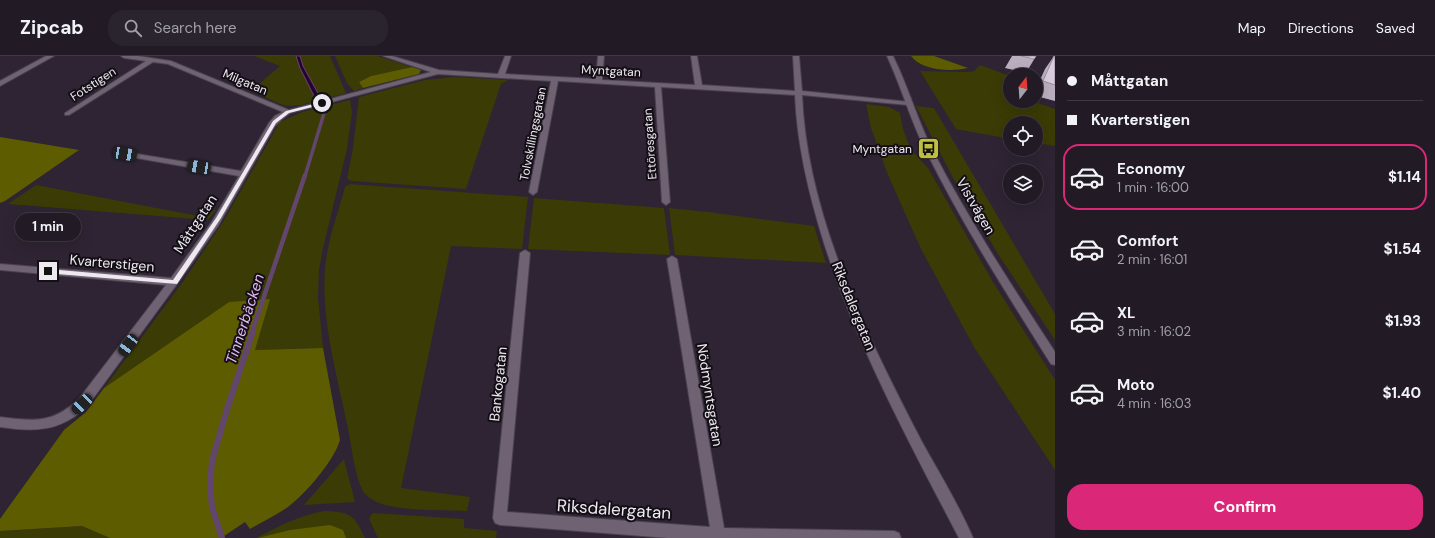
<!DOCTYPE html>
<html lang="en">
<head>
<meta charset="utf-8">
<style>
  :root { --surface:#221b26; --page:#2a242e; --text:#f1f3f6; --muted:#a2a1a7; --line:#3f3943; --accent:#db2777 }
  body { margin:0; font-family:"DM Sans",sans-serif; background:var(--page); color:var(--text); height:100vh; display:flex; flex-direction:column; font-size:15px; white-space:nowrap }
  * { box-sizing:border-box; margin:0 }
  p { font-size:13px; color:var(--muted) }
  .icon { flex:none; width:22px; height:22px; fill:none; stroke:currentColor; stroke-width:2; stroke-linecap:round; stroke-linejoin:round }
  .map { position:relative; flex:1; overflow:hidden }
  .side { display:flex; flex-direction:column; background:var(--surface); width:380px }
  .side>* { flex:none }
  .banner { display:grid; align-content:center; height:88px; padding:0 12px; background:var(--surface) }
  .needle { width:26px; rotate:17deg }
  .controls { position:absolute; left:1003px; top:12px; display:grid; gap:8px }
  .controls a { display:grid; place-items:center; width:40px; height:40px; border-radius:50%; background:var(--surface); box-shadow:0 4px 16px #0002,0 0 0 1px var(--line); font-size:20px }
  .end { position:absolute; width:18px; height:18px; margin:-9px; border:5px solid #eee8f1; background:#111; box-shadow:0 0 0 2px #111 }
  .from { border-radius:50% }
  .bubble { position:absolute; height:28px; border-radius:14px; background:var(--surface); box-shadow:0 4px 16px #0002,0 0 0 1px var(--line); font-size:13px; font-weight:700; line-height:28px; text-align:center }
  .car { position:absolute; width:12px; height:24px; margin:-12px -6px; border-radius:5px; box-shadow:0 0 3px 1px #0007; background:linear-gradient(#222 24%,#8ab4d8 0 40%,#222 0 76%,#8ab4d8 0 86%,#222 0) }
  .banner b { display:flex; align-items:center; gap:14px; height:38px; font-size:15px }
  .banner b+b { border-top:1px solid var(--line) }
  .banner i { width:10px; height:10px; background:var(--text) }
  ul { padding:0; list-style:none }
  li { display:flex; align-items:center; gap:12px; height:66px; margin:0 8px 6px; padding:0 4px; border:2px solid transparent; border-radius:16px }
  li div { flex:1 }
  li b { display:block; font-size:15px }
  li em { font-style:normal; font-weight:700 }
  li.active { border-color:var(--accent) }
  li>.icon { width:36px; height:36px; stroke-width:1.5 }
  .primary-button { display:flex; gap:8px; margin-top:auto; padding:8px 12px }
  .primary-button a { flex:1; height:46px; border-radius:16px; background:var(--accent); color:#fff; font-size:16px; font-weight:700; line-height:46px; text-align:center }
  header { display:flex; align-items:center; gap:24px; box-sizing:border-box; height:56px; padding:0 20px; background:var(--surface); border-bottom:1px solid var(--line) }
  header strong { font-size:19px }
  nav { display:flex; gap:22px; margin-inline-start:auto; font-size:14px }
  .search { width:280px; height:36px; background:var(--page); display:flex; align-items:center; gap:10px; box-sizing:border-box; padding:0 14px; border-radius:16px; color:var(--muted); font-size:15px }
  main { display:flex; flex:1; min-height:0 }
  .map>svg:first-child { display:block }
  .green { fill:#3b3b05 }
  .forest { fill:#5e5c00 }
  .water { fill:#270034; stroke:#63466d }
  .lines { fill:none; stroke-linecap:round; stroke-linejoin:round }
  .stream-far2 { stroke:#63466d; stroke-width:3.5 }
  .stream-far1 { stroke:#63466d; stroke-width:4.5 }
  .stream { stroke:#63466d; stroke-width:6 }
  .minor-casing { stroke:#4a424e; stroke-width:2 }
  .secondary-casing { stroke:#4a424e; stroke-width:2 }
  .minor { fill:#6e6273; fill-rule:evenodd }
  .secondary { fill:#6e6273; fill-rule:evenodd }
  .wall { fill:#bbafc0 }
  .building { fill:#d9ccdf; stroke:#988f9c }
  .route { fill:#eee8f1 }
  .labels { text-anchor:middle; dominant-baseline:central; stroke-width:4; stroke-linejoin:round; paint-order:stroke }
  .far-street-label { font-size:12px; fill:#eee8f1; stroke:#140f16 }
  .far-poi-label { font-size:12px; fill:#eee8f1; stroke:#140f16; text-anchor:end }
  .street-label { font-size:14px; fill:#eee8f1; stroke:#140f16 }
  .water-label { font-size:15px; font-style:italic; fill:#e3b9f5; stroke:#140f16 }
  .near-street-label { font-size:17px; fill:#eee8f1; stroke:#140f16 }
</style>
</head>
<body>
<header>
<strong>Zipcab</strong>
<div class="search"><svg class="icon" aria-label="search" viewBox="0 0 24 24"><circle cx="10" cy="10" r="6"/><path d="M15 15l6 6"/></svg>Search here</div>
<nav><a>Map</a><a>Directions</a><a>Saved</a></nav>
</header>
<main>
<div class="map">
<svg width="1055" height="482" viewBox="0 0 1055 482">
  <rect width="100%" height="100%" fill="#2e2433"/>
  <!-- green -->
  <g class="green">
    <polygon points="254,0 330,0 346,37 301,49 289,50 283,49 251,35 280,10"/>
    <polygon points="335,0 377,0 412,11 371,20 359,26 363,32 354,35 347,27"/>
    <polygon points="980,9 1010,20 1010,45 1032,45 1055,53 1055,90 1036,87 1036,67 1010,67 1010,83 956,73 920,15 968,16 974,15"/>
    <polygon points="454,21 508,24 501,28 466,133 352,125 347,123 353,92 359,41 425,24"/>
    <polygon points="350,44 352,56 347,93 323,192 319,214 318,241 323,292 255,294 229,246 104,332 182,227 223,166 280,66 302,56"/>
    <polygon points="866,48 889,51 900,57 903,73 911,94 928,112 993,226 1055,324 1055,414 974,291 921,193 888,119 871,72"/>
    <polygon points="916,50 934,52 1055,258 1055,284 998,198 952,120"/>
    <path d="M350,128L528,141L522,193L451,190L401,432L470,441L467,455C445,454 386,456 370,442C367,440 363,436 362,433C354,416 351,386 347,368C337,319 321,263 325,213C327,185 338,157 345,131Z"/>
    <polygon points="36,129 198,160 217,153 208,164 8,148"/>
    <polygon points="534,142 664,152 670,199 528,193"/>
    <polygon points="669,152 708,156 814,170 826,207 675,199"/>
    <polygon points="344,403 355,446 304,449"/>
    <path d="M325,455C351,456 354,459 365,482H346L343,474L256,482C279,470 300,459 325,455Z"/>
    <polygon points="373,457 464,463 464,472 497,475 496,482 378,482 369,463 371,459"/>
    <polygon points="82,470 110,482 0,482 0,475"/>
  </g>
  <!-- forest -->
  <g class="forest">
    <path d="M911,0H934L968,12C952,16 922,15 911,0Z"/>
    <polygon points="412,11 421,14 419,18 363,32 359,26 371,20"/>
    <polygon points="0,81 79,94 5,145 0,147"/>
    <path d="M270,243L255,294L323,292L340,384C334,405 305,438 288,451C276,459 262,466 250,473L245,466L221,482H110L82,470L0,475V463L64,374L86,356L104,332L229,246Z"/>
    <polygon points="330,469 343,474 346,482 258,482 290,474"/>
  </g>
  <!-- water -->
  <polygon class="water" points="296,0 300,0 303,10 320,41 315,42 300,12"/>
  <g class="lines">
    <!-- stream-far2 -->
    <polyline class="stream-far2" points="305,120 325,54"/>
    <!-- stream-far1 -->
    <polyline class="stream-far1" points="252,276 305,119"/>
    <!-- stream -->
    <polyline class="stream" points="222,482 212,451 210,429 212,405 227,353 253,275"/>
    <defs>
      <g id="minor">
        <polygon points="46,0 54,0 0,30 0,25"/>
        <path d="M121,0H138L171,5L289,54L431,16L383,0H392L439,14L498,18L505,0H511L505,18L596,23L598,0H604L602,24L695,29L691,0H697L702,29L795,35L793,0H799L802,35L910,46V48L908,49L802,39C807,160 867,280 922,386C939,417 959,449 973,482H959C909,386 857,290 824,187C809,139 797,90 795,39L661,31L670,146L666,149L662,146L655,31L558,25L537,136L533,139L529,136L551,25L438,18L290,57L281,64L275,70L218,170L177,228L86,352C58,376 35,376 0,371V361C34,365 51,368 78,344L166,229L0,214V208L171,222L211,167L239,120L125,100L121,98L125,96L241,115L269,67L275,60L283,56L168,8L153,6L69,59H65V57L146,5L124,2Z"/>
        <polygon points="525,194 530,197 507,456 710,471 667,203 672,200 677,203 724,472 894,475 899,477 901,482 668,482 500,469 495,467 493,462 520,197"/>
      </g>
      <path id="secondary" d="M887,0H893C908,30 917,63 932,93C968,163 1012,230 1055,296V309L1051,308C1007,238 962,168 925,93C910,63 901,30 887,0Z"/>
    </defs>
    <!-- minor casing -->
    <use href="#minor" class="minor-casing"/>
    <!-- secondary casing -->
    <use href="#secondary" class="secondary-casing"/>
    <!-- minor -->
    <use href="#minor" class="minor"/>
    <!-- secondary -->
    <use href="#secondary" class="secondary"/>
  </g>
  <!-- wall -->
  <g class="wall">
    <polygon points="1012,0 1036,0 1026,17 1005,12"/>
    <polygon points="1054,0 1055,0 1055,45 1036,40 1036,33 1045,13"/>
  </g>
  <!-- building -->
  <g class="building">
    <polygon points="1021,0 1036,0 1034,3"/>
    <polygon points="1054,0 1055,0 1055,29 1043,25"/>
  </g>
  <!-- route -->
  <polygon class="route" points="322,46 324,48 289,57 276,67 221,162 177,228 45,217 45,214 48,213 173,224 216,162 273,65 286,55"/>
  <!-- icons -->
  <defs>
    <symbol id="bus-square" viewBox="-11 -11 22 22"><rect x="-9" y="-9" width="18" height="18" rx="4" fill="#c0be41" stroke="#140f16"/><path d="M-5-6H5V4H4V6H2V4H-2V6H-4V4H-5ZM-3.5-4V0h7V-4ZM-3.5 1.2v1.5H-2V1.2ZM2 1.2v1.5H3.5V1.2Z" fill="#111"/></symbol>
  </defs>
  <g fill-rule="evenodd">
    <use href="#bus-square" x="916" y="80" width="25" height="25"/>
  </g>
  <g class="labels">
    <!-- far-street labels -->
    <g class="far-street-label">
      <text transform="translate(611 15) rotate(3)">Myntgatan</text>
      <text transform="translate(245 26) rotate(23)">Milgatan</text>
      <text transform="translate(93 28) rotate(-33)">Fotstigen</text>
      <text transform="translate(533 78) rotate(-79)">Tolvskillingsgatan</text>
      <text transform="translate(650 88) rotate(-94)">Ettöresgatan</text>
    </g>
    <!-- far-poi labels -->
    <g class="far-poi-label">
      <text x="912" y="93">Myntgatan</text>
    </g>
    <!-- street labels -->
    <g class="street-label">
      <text transform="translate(976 150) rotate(60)">Vistvägen</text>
      <text transform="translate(195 168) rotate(-57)">Måttgatan</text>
      <text transform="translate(112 207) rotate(5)">Kvarterstigen</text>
      <text transform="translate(854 250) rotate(68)">Riksdalergatan</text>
      <text transform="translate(498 328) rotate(-84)">Bankogatan</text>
      <text transform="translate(710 339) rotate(81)">Nödmyntsgatan</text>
    </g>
    <!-- water labels -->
    <g class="water-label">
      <text transform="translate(245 263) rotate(-72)">Tinnerbäcken</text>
    </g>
    <!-- near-street labels -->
    <g class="near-street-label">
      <text transform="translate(614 453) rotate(4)">Riksdalergatan</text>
    </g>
  </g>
</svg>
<div class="controls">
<a><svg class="needle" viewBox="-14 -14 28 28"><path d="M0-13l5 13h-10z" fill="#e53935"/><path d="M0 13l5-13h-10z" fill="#a2a1a7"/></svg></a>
<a><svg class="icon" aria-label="locate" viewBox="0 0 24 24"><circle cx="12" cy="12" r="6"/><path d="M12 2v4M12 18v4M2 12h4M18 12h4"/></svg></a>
<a><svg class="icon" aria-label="layers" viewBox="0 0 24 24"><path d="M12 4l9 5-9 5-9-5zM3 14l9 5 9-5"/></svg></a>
</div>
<i class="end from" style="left:322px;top:47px"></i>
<i class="end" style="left:48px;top:215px"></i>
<div class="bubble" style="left:15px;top:157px;width:66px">1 min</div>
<i class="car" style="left:125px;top:98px;rotate:100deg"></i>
<i class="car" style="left:199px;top:111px;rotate:280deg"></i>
<i class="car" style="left:128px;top:289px;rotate:217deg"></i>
<i class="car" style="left:82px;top:348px;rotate:226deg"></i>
</div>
<section class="side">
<div class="banner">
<b><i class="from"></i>Måttgatan</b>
<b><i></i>Kvarterstigen</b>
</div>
<ul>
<li class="active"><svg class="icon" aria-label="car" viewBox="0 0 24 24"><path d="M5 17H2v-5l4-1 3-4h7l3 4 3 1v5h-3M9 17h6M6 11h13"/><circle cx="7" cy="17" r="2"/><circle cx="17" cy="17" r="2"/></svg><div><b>Economy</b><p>1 min · 16:00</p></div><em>$1.14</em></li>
<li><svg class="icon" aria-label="car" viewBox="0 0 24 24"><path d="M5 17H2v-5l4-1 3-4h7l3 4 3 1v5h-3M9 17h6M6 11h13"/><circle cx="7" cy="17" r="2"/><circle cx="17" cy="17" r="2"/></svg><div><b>Comfort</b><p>2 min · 16:01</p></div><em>$1.54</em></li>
<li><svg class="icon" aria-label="car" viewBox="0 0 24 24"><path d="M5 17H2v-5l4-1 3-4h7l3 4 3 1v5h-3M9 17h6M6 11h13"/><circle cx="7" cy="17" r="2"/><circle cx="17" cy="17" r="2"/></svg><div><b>XL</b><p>3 min · 16:02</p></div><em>$1.93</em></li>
<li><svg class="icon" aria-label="car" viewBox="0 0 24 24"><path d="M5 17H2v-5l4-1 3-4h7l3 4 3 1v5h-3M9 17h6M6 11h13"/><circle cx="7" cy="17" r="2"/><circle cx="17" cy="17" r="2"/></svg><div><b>Moto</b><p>4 min · 16:03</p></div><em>$1.40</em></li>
</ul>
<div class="primary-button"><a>Confirm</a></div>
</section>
</main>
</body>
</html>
